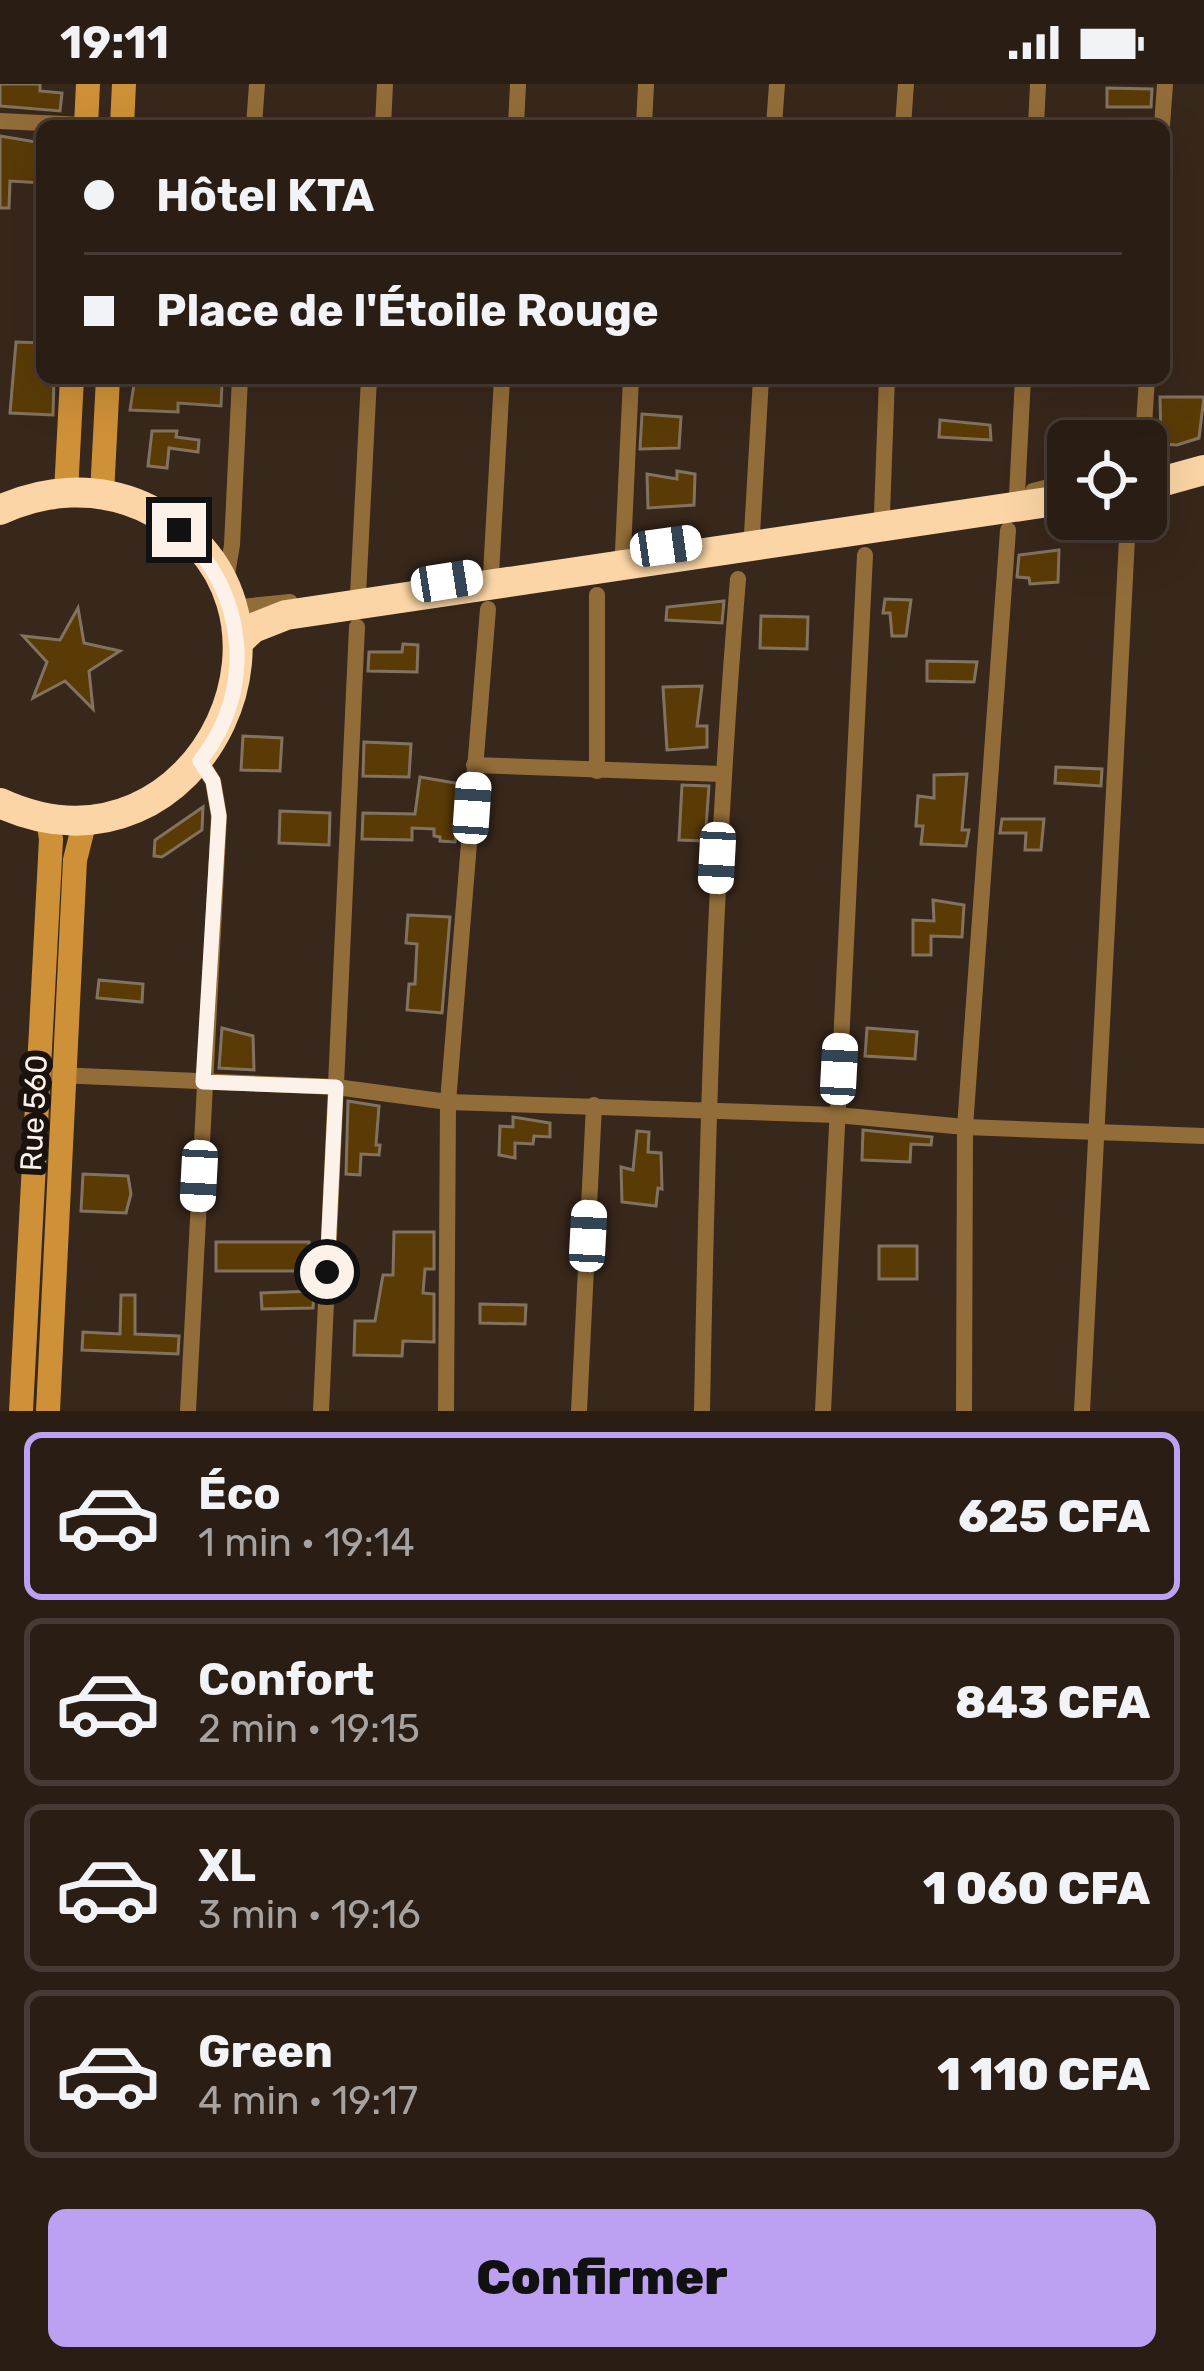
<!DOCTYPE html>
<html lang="fr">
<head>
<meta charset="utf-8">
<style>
  :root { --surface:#2a1d14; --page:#362a22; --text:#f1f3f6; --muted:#a5a2a0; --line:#463b34; --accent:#bca0f2 }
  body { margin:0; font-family:Rubik,sans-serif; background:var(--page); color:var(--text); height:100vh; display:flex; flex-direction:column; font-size:45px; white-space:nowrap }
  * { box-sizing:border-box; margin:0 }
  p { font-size:39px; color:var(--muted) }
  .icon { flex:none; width:66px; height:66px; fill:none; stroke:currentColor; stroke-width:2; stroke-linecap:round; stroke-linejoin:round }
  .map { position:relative; height:1327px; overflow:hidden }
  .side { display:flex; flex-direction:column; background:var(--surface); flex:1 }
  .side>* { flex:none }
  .top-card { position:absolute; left:36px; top:36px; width:1134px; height:264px; border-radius:18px; box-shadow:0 12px 48px #0002,0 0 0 3px var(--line); display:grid; align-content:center; height:264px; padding:0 48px; background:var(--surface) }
  .tools { position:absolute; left:1047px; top:336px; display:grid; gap:24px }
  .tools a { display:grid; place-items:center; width:120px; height:120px; border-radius:18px; background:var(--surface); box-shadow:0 12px 48px #0002,0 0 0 3px var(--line); font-size:60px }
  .end { position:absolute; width:54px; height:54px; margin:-27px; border:15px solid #fdf2ea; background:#111; box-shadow:0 0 0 6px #111 }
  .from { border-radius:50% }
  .car { position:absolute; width:36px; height:72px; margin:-36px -18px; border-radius:15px; box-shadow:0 0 9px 3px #0007; background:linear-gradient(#fff 24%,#345 0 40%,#fff 0 76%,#345 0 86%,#fff 0) }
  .top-card b { display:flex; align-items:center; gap:42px; height:114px; font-size:45px }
  .top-card b+b { border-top:3px solid var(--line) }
  .top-card i { width:30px; height:30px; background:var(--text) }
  ul { padding:21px 0 0; list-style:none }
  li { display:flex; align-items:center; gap:36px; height:168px; margin:0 24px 18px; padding:0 24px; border:6px solid var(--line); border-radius:18px }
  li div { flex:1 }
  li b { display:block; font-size:45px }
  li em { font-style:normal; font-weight:800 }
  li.active { border-color:var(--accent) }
  li>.icon { width:108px; height:108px; stroke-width:1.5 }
  .button { display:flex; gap:24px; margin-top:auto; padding:24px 48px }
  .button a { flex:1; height:138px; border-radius:18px; background:var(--accent); color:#111; font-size:48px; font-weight:800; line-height:138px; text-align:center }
  .status { display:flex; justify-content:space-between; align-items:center; height:84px; padding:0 60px; background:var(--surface); direction:ltr }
  .status svg { height:33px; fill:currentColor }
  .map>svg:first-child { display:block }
  .building { fill:#5a3b06; stroke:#827360; stroke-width:3 }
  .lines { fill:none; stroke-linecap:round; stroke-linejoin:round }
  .street { stroke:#936d39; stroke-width:16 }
  .secondary { stroke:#ce9137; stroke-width:24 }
  .highway { stroke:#fbd5a5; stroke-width:30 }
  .route { stroke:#fdf2ea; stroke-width:15 }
  .labels { text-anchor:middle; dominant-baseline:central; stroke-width:12; stroke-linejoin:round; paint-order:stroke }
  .street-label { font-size:30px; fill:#fdf2ea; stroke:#1a120d }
</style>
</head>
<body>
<div class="status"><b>19:11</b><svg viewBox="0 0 49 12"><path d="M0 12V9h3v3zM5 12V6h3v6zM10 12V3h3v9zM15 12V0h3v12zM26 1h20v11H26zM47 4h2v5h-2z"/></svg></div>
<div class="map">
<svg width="1204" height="1327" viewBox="0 0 1204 1327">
  <rect width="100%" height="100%" fill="#38271b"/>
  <!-- building -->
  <g class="building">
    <polygon points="0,0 40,0 40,7 62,9 60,27 0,22"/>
    <polygon points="1107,4 1152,5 1151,23 1107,23"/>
    <polygon points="0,52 42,59 42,99 10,97 9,124 0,124"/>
    <polygon points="16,258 42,259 42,294 54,294 53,331 10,329"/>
    <polygon points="135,294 183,294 183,298 222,300 221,322 178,319 178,328 130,326"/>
    <polygon points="1160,313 1204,313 1199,354 1177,361 1161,360"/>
    <polygon points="642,330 681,333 679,364 640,365"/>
    <polygon points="940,336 990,341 991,356 939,353"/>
    <polygon points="152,347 177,347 176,353 199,356 198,368 169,364 167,384 148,382"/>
    <polygon points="677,387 695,390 694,421 648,424 647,390 677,395"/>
    <polygon points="1059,466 1058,498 1030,500 1029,494 1017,493 1019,471"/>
    <polygon points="885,515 911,516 906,552 892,552 890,529 883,529"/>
    <polygon points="724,517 722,539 666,536 667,523"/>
    <polygon points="78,524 84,559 120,567 89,587 93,625 65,597 33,614 47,578 23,552 60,556"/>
    <polygon points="761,532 808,533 807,565 760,564"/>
    <polygon points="403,560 418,561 417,588 368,587 369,568 402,568"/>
    <polygon points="927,577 977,578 974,598 927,597"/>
    <polygon points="702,602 697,642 707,642 707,663 667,666 663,603"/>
    <polygon points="243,652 282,654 280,687 241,686"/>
    <polygon points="364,658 411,660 409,693 363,692"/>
    <polygon points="1056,683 1102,685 1101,702 1055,699"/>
    <polygon points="967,690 962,746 969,746 966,762 921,760 923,742 916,742 918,712 934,714 934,691"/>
    <polygon points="420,693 461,700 455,758 440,757 440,753 434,752 434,745 412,744 412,756 362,755 363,729 415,730"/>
    <polygon points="682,701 709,702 705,757 679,756"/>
    <polygon points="203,723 202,746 162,773 154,772 155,756"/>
    <polygon points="280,727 330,729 329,761 279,759"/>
    <polygon points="1002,735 1044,735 1041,766 1025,766 1026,749 1000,749"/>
    <polygon points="933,816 964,821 962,853 931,852 931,871 913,871 913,836 934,837"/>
    <polygon points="408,831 450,833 442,929 407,926 409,900 415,900 417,860 406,859"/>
    <polygon points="99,896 143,900 142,918 97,914"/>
    <polygon points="222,944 253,952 254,986 219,984"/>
    <polygon points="867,944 917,948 915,975 865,972"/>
    <polygon points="348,1017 379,1022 376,1061 380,1061 379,1071 361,1070 360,1091 346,1090"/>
    <polygon points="513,1033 550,1039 550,1053 534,1052 533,1060 515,1059 515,1074 499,1071 500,1042 513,1043"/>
    <polygon points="863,1046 932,1053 931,1061 911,1060 910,1078 862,1076"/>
    <polygon points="637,1047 649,1048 648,1068 661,1069 662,1105 658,1104 656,1122 622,1118 621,1083 633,1086"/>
    <polygon points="83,1090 128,1092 131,1110 126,1129 81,1127"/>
    <polygon points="394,1148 434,1148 434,1185 425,1185 423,1209 434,1210 434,1258 403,1257 402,1272 354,1271 355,1237 375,1237 383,1191 393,1191"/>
    <rect x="216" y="1158" width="93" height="29"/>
    <rect x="879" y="1162" width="38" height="33"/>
    <polygon points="314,1207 313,1224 262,1225 261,1209"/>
    <polygon points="121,1211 135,1211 135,1250 179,1252 178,1270 82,1266 83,1248 120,1250"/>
    <polygon points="480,1220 526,1221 525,1240 480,1239"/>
  </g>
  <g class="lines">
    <!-- street -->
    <g class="street">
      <polyline points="0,37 105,42"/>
      <polyline points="254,42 257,0"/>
      <polyline points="383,42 385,0"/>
      <polyline points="516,42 518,0"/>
      <polyline points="644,42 646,0"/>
      <polyline points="774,42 777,0"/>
      <polyline points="903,42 906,0"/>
      <polyline points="1036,42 1038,0"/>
      <polyline points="1162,42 1165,0"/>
      <polyline points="1143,357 1147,294"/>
      <polyline points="1033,407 1068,398"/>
      <polyline points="1017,411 1023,294"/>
      <polyline points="882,430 887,294"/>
      <polyline points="752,450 761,294"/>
      <polyline points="623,467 631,294"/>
      <polyline points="491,490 502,294"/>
      <polyline points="225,502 232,461 240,294"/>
      <polyline points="358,511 369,294"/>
      <polyline points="231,524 290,518"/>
      <polyline points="474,681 722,690"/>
      <polyline points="597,687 597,511"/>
      <polyline points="57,991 336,1003 448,1018 837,1031 965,1043 1204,1052"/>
      <polyline points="188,1327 219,732 213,697 200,677"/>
      <polyline points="321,1327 357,543"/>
      <polyline points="446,1327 448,1018 488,525"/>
      <polyline points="579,1327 594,1021"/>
      <path d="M702,1327C707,1049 715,772 738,495"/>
      <polyline points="823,1327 865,471"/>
      <polyline points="964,1327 965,1043 1008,446"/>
      <polyline points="1082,1327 1128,435"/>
    </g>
    <!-- secondary -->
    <g class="secondary">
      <polyline points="86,42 88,0"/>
      <polyline points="122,42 124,0"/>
      <polyline points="66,408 72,294"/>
      <polyline points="102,410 108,294"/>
      <polyline points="21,1327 51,755 48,735"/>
      <polyline points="48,1327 75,776 85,736"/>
    </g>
    <!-- highway -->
    <g class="highway">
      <polyline points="1146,402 1204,386"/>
      <path d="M0,426C45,405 96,402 142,422C339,511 202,812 0,719"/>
      <polyline points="238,558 253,544 286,531 1068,415"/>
    </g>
  </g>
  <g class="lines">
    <!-- route -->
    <path class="route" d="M179,446C247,506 257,606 200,677L213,697L219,732L203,998L336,1003L327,1188"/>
  </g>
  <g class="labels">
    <!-- street labels -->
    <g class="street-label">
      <text transform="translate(34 1029) rotate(-87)">Rue 560</text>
    </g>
  </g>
</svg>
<div class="tools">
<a><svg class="icon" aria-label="locate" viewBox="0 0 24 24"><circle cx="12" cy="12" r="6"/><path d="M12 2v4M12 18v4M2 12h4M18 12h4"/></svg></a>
</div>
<i class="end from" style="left:327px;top:1188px"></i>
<i class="end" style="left:179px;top:446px"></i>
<i class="car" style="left:666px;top:462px;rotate:82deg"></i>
<i class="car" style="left:447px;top:497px;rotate:81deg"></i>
<i class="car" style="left:472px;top:724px;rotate:4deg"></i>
<i class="car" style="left:717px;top:774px;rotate:183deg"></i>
<i class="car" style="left:839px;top:985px;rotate:3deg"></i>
<i class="car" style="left:199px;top:1092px;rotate:183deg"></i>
<i class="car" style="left:588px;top:1152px;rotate:3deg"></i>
<div class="top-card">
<b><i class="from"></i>Hôtel KTA</b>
<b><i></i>Place de l'Étoile Rouge</b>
</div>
</div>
<section class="side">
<ul>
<li class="active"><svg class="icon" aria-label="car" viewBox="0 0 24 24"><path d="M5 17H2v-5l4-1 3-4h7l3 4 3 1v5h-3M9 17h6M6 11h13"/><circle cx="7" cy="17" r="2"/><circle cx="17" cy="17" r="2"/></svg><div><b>Éco</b><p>1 min · 19:14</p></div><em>625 CFA</em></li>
<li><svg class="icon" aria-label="car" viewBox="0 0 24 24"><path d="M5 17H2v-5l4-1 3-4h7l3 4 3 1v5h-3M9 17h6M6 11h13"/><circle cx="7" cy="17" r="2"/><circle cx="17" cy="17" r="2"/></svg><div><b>Confort</b><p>2 min · 19:15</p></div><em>843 CFA</em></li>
<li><svg class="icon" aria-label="car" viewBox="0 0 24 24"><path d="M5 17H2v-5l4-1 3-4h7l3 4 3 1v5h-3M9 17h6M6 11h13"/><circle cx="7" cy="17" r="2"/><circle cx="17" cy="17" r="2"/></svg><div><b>XL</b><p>3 min · 19:16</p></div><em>1 060 CFA</em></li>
<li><svg class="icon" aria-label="car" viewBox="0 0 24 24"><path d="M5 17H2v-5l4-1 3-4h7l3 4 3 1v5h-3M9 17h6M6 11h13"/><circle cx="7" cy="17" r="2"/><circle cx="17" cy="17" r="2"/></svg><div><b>Green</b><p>4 min · 19:17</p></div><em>1 110 CFA</em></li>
</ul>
<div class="button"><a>Confirmer</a></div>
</section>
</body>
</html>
